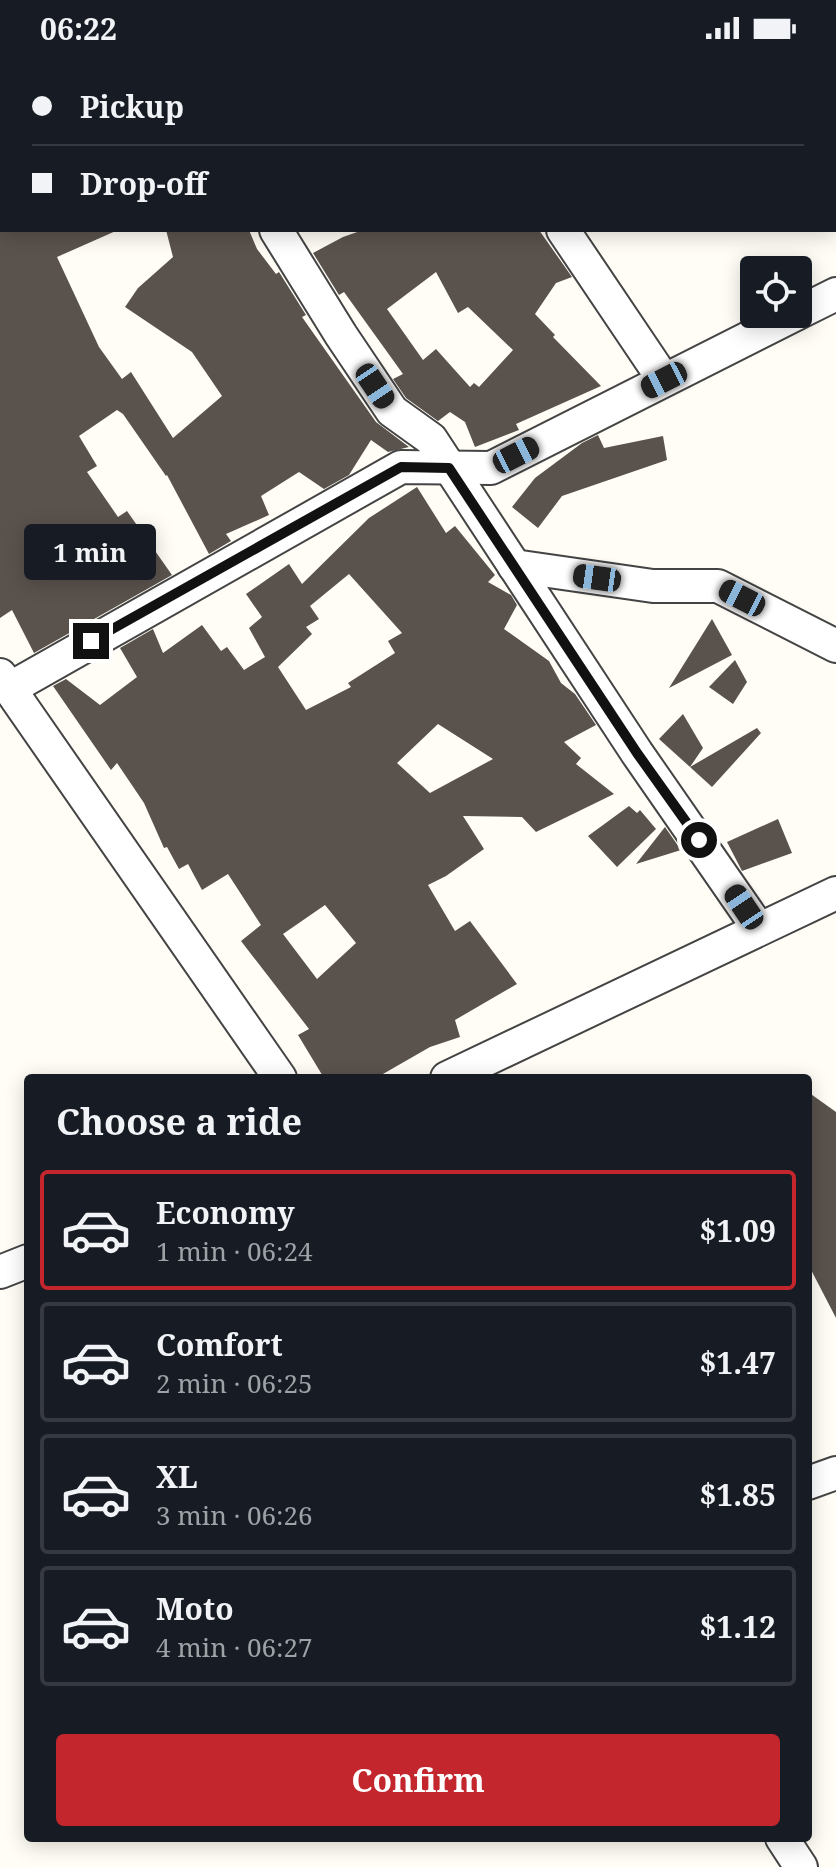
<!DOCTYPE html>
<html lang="en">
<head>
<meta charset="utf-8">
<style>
  :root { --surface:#171b24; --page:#242831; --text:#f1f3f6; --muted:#9ea1a6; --line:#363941; --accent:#c4262e }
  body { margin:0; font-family:"Noto Serif",serif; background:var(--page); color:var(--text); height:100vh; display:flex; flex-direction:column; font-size:30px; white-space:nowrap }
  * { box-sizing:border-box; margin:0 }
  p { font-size:26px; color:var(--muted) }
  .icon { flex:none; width:44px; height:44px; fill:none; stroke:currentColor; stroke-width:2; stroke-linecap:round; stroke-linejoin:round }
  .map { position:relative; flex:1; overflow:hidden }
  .side { position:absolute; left:24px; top:1018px; width:788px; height:768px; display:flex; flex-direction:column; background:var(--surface); border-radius:8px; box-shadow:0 4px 20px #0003 }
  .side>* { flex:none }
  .banner { position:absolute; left:0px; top:0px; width:836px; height:176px; box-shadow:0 4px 20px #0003; display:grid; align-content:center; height:176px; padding:0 32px; background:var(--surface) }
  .fabs { position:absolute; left:740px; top:200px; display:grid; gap:16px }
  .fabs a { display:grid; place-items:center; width:72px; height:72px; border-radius:8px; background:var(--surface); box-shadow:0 4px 20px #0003; font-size:40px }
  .end { position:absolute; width:36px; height:36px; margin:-18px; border:10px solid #111; background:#fff; box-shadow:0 0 0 4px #fff }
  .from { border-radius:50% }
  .bubble { position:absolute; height:56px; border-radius:8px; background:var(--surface); box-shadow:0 4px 20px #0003; font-size:26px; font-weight:700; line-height:56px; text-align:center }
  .car { position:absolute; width:24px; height:48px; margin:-24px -12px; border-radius:10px; box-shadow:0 0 6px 2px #0007; background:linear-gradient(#222 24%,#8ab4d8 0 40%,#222 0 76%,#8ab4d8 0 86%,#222 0) }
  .banner b { display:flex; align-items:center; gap:28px; height:76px; font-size:30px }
  .banner b+b { border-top:2px solid var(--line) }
  .banner i { width:20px; height:20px; background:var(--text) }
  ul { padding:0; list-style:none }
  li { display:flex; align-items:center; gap:24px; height:120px; margin:0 16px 12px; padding:0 16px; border:4px solid var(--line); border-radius:8px }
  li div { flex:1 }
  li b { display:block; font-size:30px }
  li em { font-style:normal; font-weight:700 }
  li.selected { border-color:var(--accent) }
  li>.icon { width:72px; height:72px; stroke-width:1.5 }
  h2 { padding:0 32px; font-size:36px; line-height:96px }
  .primary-button { display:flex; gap:16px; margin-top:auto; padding:16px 32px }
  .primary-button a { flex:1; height:92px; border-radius:8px; background:var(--accent); color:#fff; font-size:32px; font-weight:700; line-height:92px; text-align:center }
  .status { display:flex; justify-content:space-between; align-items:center; height:56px; padding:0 40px; background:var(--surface); direction:ltr }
  .status svg { height:22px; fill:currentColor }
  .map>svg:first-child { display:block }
  .building { fill:#5a524d; fill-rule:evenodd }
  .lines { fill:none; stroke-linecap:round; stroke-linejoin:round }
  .minor-casing { stroke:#444; stroke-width:36 }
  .minor { stroke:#fff; stroke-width:32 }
  .route { stroke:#111; stroke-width:10 }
</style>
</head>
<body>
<div class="status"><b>06:22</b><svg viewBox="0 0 49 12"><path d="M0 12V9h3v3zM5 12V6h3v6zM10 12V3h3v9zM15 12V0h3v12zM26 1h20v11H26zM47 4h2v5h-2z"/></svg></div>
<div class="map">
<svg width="836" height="1811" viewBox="0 0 836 1811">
  <rect width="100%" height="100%" fill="#fffdf5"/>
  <!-- building -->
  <g class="building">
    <polygon points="0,174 118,174 57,201 99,291 122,323 131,316 173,382 222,340 192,296 125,251 138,232 173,201 166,174 249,174 257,193 276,218 279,216 306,259 302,261 376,366 409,391 388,396 371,384 349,419 324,433 299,416 261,440 269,459 226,478 231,485 209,498 167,419 166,420 123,358 117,354 79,380 97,410 87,416 118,461 127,455 172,519 34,597 12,554 0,562"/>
    <path d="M363,174H539L572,221L556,227L535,258L555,279L553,281L601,330L516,368L519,374L475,391L465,366L450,356L438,365L406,342L393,323L403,318L344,236L339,239L313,197L343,181ZM436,216L458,257L468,251L513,294L479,331L474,327L470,331L436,293L423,304L387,253Z"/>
    <polygon points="598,379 604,392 663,380 667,404 562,440 538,472 512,451 535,422 582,387"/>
    <path d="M417,431L446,477L455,470L495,519L488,526L511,539L517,549L504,573L549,605L561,627L575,638L596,669L564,686L581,702L576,708L614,738L536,776L522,761L463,760L484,793L446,820L428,829L455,875L470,865L517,928L455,964L460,981L430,991L376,1022H324L298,979L309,973L241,885L261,869L228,818L202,834L188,808L179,813L167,791L164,792L144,747L117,707L111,714L53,630L66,623L100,649L137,621L120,592L153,573L163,597L202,569L221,595L227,591L244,614L265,601L249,572L262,561L246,538L289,508L302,528L369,462ZM349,518L402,577L388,585L395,597L348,627L351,631L306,654L278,611L312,578L306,571L319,563L310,550ZM438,668L493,703L430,737L397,707ZM325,849L356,887L317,923L283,878Z"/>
    <polygon points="712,563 732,599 669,632"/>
    <polygon points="735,604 747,626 733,648 709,631"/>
    <polygon points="683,658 703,692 690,711 659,683"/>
    <polygon points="757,672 761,677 712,731 690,711"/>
    <polygon points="629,750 637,757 640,754 656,773 617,811 588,780"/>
    <polygon points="778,763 792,797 742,815 727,786"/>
    <polygon points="665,771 681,794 636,808"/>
    <polygon points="808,1036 836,1056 836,1262 808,1208"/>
  </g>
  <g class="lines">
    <defs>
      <g id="minor">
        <polyline points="169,0 170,2"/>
        <polyline points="442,0 444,2"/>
        <polyline points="739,0 740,2"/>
        <polyline points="116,2 119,0"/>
        <polyline points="0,49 2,48"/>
        <polyline points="834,148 836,151"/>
        <polyline points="276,174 341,279 392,355 431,383 637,697 759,873"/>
        <polyline points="563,174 664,324"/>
        <polyline points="798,257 836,238"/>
        <polyline points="514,510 653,530 718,530 836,590"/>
        <polyline points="0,619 280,1022"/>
        <polyline points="9,633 401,411 491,412 796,258"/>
        <polyline points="447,1022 836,837"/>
        <polyline points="0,1216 28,1205"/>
        <polyline points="808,1427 836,1417"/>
        <polyline points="782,1782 801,1811"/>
      </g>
    </defs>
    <!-- minor casing -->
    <use href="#minor" class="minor-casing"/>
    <!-- minor -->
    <use href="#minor" class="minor"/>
  </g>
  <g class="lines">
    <!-- route -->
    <polyline class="route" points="91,585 401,411 449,412 637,697 699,784"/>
  </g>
</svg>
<div class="fabs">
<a><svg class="icon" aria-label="locate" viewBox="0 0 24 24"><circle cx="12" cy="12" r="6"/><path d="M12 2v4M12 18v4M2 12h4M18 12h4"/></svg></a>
</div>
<i class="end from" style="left:699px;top:784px"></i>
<i class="end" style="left:91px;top:585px"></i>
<div class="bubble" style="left:24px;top:468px;width:132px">1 min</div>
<i class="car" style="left:664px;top:324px;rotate:243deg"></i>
<i class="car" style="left:375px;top:330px;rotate:146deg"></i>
<i class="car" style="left:516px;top:399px;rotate:63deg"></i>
<i class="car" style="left:597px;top:522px;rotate:278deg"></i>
<i class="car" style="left:742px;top:542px;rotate:297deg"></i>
<i class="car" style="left:744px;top:851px;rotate:326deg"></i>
<div class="banner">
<b><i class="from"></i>Pickup</b>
<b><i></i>Drop-off</b>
</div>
<section class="side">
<h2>Choose a ride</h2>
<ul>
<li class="selected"><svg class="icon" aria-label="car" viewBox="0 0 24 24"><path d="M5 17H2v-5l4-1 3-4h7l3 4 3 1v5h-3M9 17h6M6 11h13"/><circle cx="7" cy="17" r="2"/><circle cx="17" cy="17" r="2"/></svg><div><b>Economy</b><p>1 min · 06:24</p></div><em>$1.09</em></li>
<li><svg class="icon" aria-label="car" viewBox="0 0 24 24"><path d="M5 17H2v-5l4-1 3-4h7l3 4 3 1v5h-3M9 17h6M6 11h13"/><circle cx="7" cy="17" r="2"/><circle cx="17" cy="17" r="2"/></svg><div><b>Comfort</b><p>2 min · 06:25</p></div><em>$1.47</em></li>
<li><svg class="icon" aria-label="car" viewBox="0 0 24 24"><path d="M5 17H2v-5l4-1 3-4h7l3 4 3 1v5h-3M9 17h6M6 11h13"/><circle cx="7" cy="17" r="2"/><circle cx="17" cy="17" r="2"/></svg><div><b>XL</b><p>3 min · 06:26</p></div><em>$1.85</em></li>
<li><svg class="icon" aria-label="car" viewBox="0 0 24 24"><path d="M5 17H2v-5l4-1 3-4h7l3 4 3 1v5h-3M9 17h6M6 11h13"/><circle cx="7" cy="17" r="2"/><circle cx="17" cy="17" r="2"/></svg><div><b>Moto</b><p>4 min · 06:27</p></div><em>$1.12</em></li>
</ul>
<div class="primary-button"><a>Confirm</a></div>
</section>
</div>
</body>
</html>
